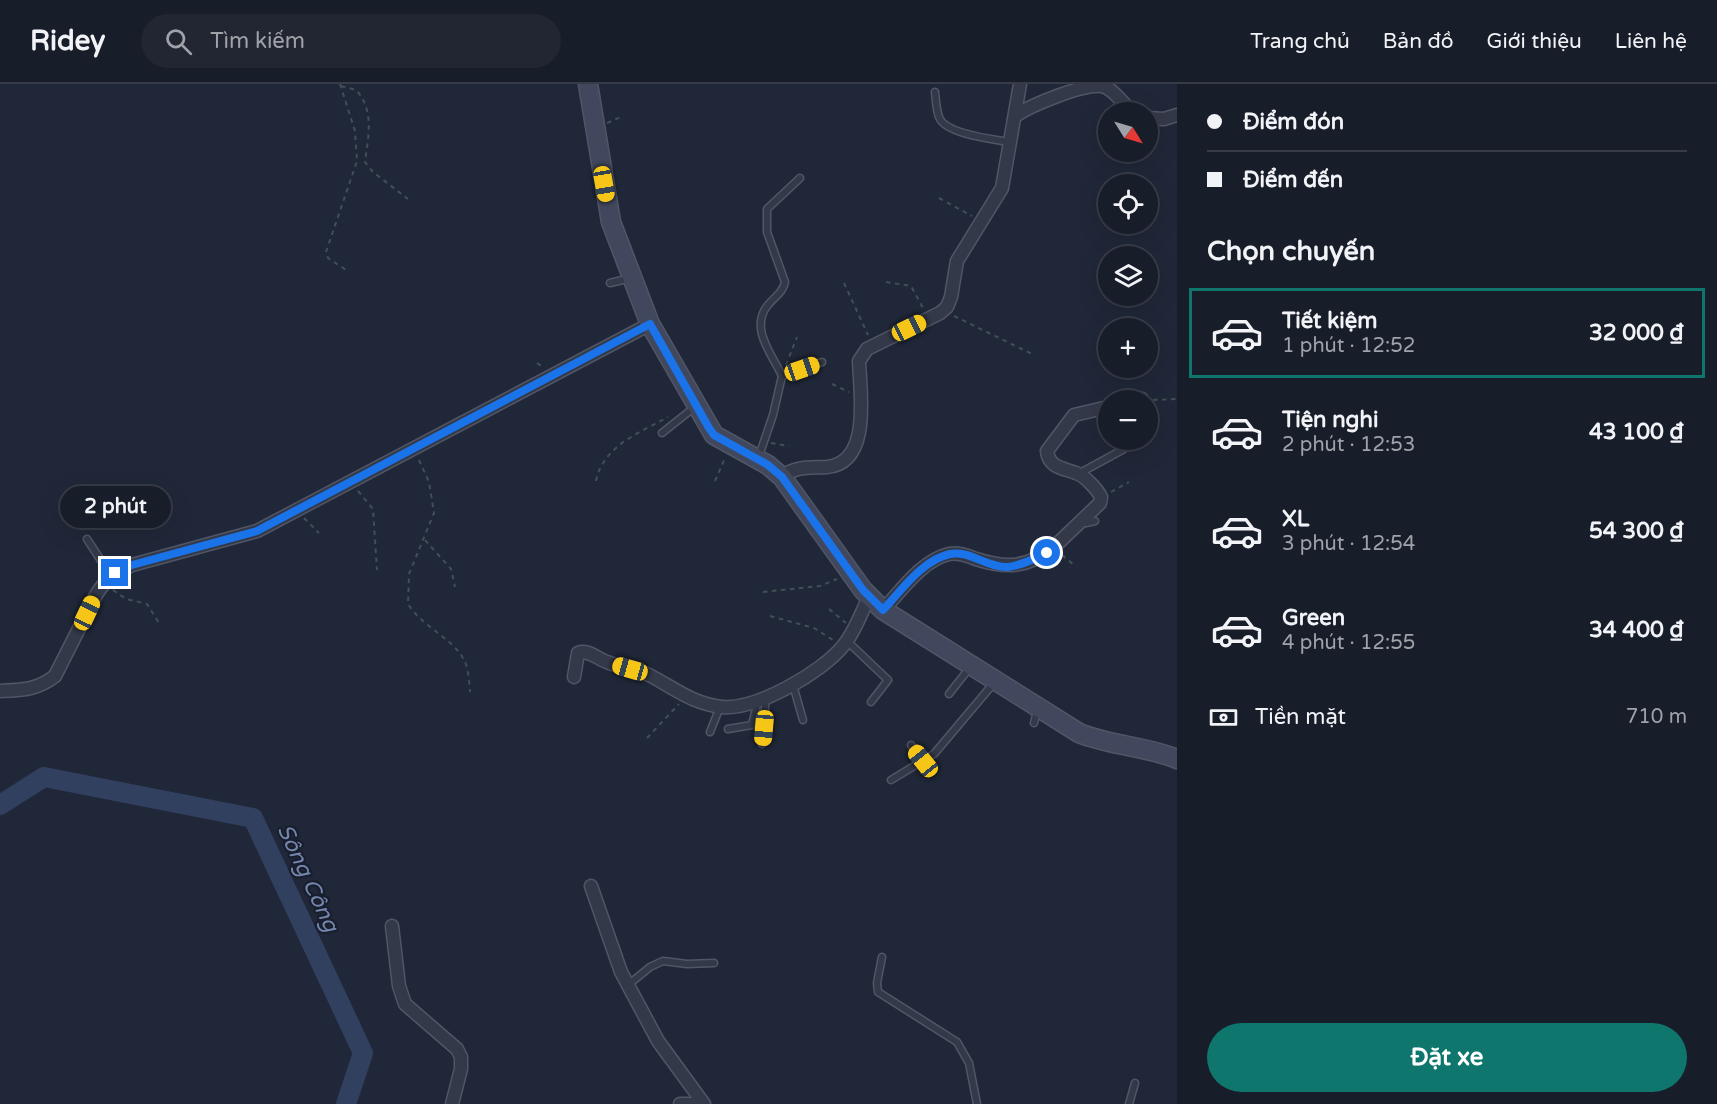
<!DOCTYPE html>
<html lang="vi">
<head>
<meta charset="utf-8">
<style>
  :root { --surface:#181d2a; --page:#212632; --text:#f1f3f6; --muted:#9fa2a8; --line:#363b47; --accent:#0f766e }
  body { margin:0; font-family:"Varela Round",sans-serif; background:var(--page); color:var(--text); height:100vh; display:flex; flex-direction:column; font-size:22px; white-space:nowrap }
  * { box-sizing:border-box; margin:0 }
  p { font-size:20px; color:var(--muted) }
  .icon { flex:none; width:33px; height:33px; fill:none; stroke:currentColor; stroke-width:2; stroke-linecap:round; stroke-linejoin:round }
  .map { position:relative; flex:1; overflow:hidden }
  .panel { display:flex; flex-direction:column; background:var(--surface); width:540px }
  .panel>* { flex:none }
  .guide { display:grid; align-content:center; height:132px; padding:0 30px; background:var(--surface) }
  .needle { width:39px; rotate:127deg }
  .buttons { position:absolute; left:1098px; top:18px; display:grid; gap:12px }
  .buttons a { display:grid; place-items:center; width:60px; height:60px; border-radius:50%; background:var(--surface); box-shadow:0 6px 24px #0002,0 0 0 2px var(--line); font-size:30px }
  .end { position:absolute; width:27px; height:27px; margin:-14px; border:8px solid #1a73e8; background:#fff; box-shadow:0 0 0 3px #fff }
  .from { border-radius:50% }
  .bubble { position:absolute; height:42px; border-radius:21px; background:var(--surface); box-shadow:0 6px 24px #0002,0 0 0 2px var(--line); font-size:20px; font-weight:700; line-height:42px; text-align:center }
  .car { position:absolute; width:18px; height:36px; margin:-18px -9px; border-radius:8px; box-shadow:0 0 4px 2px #0007; background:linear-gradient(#f5c518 24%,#345 0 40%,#f5c518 0 76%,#345 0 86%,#f5c518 0) }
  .guide b { display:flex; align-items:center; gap:21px; height:57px; font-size:22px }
  .guide b+b { border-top:2px solid var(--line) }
  .guide i { width:15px; height:15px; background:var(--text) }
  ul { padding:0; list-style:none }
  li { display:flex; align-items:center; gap:18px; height:90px; margin:0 12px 9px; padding:0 18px; border:3px solid transparent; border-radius:0px }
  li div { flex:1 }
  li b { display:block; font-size:22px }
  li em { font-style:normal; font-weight:700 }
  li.on { border-color:var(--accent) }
  li>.icon { width:54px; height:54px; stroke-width:1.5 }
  h2 { padding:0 30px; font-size:27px; line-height:72px }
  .pay { display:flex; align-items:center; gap:15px; height:66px; padding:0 30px; font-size:22px }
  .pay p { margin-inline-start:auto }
  .button { display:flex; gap:12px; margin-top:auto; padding:12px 30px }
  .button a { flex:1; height:69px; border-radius:36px; background:var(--accent); color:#fff; font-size:24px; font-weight:700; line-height:69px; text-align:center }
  header { display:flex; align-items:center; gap:36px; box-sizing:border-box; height:84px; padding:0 30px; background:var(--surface); border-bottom:2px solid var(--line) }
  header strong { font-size:28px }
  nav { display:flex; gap:33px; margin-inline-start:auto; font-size:21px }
  .search { width:420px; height:54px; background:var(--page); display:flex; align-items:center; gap:15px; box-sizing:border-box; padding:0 21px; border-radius:33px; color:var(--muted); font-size:22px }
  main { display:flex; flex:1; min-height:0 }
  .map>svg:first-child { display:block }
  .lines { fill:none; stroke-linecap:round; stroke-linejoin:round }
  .river { stroke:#324060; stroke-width:20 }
  .lane-casing { stroke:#515666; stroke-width:9 }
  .street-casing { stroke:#515666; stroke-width:15 }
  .secondary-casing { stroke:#515666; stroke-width:21 }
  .path { stroke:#3f5056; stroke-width:2; stroke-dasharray:4.5 4.5; stroke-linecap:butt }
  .lane { stroke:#333948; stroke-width:6 }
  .street { stroke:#333948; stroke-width:12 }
  .secondary { stroke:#41475c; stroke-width:18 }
  .route { stroke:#1a73e8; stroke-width:8 }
  .labels { text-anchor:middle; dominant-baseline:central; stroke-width:4.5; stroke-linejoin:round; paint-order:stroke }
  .water-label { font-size:22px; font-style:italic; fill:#7486ae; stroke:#191e2d }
</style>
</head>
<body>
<header>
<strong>Ridey</strong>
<div class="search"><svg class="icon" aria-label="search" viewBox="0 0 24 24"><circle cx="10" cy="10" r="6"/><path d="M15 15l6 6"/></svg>Tìm kiếm</div>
<nav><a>Trang chủ</a><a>Bản đồ</a><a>Giới thiệu</a><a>Liên hệ</a></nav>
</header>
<main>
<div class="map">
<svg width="1177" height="1020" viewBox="0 0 1177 1020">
  <rect width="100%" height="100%" fill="#202738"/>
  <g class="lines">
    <!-- river -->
    <polyline class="river" points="0,721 44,693 253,734 363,969 346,1020"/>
    <defs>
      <g id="lane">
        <path d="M935,8C936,16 936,25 939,33C945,50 992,55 1009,58"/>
        <path d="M800,94L767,125V148L785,198C783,209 774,213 768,221C749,244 772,270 782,292L822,278"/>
        <polyline points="610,199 631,194"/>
        <polyline points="662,349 696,322"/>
        <polyline points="759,372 773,331 782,292"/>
        <polyline points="1080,389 1124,365"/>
        <polyline points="1082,437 1086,439 1095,437"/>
        <polyline points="87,455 111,492"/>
        <polyline points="847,557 888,596 871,618"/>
        <polyline points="793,601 803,636"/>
        <polyline points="949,610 971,582"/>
        <polyline points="1034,639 1037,627"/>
        <polyline points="728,645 752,641 758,616"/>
        <polyline points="710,648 720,623"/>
        <polyline points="762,660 766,612"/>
        <polyline points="911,661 923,677"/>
        <polyline points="891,696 934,670 993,600"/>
        <polyline points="882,873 877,899 878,908 957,958 969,979 977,1020"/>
        <polyline points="628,901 650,883 663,877 687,880 714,879"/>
        <polyline points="1129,1020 1135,999"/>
      </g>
      <g id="street">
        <path d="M1015,32C1031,21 1082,0 1102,2C1115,5 1123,22 1134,28"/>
        <polyline points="1148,34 1164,35 1177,31"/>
        <polyline points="1136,316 1142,315"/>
        <path d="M782,393C795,382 810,384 827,383C872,379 860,308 859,277L867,265L940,229L947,223L951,213L957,177L1002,104L1020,0"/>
        <path d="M883,526C901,507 922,476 949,470C959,468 968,472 976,475C1007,485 1027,484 1054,463L1100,419L1101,413C1097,405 1085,392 1076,389C1063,384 1049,384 1047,367L1074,331L1108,323"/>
        <path d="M574,593L578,569C588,565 598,575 607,578C621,584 638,585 651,592C675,605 694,620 722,623C757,626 822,588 843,562C855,548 861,529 869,513"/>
        <path d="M0,607C22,606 37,606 55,592L96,511C105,496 115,489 132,481L257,447L650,240"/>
        <polyline points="591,802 621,888 658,957 704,1020"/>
        <polyline points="392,842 399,902 405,920 457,965 461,973 461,985 452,1020"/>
        <polyline points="680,1020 693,1020"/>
      </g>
      <path id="secondary" d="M588,0L611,138L650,240L714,351L768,381L782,393L863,506L883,526L1079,649C1111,662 1146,662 1177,675"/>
    </defs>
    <!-- lane casing -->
    <use href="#lane" class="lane-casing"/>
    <!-- street casing -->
    <use href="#street" class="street-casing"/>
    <!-- secondary casing -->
    <use href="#secondary" class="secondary-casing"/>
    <!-- path -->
    <g class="path">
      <polyline points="340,0 355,47 357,77 326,168 328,174 346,186"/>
      <path d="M341,2L356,6C375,26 368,54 365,78L373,88L408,115"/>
      <polyline points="607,39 621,33"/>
      <polyline points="939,114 972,132"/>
      <polyline points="886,198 911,202 923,224"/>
      <polyline points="844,199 868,251"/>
      <polyline points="954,232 1032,270"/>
      <polyline points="537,279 544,284"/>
      <polyline points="786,281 797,253"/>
      <polyline points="832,300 849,308"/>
      <polyline points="1153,316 1177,315"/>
      <polyline points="771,359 789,362"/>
      <path d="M419,376L429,398L434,429L409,490L408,520C422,543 453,554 464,576C469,585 469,598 470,608"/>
      <path d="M596,397C603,362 639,349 668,333"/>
      <polyline points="715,397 725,374"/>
      <polyline points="358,407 373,425 377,486"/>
      <polyline points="1111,408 1129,398"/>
      <polyline points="304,434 319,449"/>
      <polyline points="425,456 451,485 455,503"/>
      <polyline points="1062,471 1074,481"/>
      <polyline points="113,506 126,515 147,520 159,539"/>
      <polyline points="763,508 820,502 837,495"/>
      <polyline points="829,525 846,539"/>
      <polyline points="770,532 814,544 833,556"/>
      <polyline points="647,654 679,620"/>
    </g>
    <!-- lane -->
    <use href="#lane" class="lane"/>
    <!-- street -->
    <use href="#street" class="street"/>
    <!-- secondary -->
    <use href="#secondary" class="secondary"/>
  </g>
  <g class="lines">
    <!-- route -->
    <path class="route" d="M115,489L132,481L257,447L650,240L709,344L714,351L768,381L782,393L863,506L883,526C901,507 922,476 950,470C969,466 988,484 1008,483C1021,482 1035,474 1047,469"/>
  </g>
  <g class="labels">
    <!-- water labels -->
    <g class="water-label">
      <text transform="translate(308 794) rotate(65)">Sông Công</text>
    </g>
  </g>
</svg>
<div class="buttons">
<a><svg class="needle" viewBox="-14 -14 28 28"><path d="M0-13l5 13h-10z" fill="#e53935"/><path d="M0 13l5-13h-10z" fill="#9fa2a8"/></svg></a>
<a><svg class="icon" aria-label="locate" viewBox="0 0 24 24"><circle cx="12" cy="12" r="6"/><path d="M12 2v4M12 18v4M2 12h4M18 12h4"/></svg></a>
<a><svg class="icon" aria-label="layers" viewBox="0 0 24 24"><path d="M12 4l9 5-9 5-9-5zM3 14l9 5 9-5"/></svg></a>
<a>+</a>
<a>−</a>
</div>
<i class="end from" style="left:1047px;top:469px"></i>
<i class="end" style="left:115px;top:489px"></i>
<div class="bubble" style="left:60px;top:402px;width:111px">2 phút</div>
<i class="car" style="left:604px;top:100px;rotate:170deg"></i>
<i class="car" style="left:909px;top:244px;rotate:64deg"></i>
<i class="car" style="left:802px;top:285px;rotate:71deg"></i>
<i class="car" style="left:87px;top:529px;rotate:25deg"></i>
<i class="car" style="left:630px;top:585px;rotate:286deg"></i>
<i class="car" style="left:764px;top:644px;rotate:185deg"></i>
<i class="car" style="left:923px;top:677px;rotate:321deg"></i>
</div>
<section class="panel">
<div class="guide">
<b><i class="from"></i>Điểm đón</b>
<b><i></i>Điểm đến</b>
</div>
<h2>Chọn chuyến</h2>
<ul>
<li class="on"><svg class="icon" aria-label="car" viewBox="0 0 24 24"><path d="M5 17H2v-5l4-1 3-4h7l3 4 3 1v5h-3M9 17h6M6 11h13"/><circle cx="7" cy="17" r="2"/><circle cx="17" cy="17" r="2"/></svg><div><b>Tiết kiệm</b><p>1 phút · 12:52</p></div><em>32 000 ₫</em></li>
<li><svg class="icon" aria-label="car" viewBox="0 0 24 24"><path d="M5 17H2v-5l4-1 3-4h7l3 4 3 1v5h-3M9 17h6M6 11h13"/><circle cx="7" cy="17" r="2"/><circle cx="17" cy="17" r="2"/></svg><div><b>Tiện nghi</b><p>2 phút · 12:53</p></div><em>43 100 ₫</em></li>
<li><svg class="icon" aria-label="car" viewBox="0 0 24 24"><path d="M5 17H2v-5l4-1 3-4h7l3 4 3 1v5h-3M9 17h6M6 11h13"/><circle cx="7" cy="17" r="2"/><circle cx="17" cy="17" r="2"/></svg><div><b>XL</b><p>3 phút · 12:54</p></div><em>54 300 ₫</em></li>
<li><svg class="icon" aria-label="car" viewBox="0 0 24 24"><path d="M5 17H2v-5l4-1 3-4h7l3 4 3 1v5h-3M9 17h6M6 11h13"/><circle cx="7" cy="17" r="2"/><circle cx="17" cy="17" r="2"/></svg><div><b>Green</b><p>4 phút · 12:55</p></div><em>34 400 ₫</em></li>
</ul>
<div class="pay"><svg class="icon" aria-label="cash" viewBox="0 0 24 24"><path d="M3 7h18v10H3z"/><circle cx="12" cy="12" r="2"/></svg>Tiền mặt<p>710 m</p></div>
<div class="button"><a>Đặt xe</a></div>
</section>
</main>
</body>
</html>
